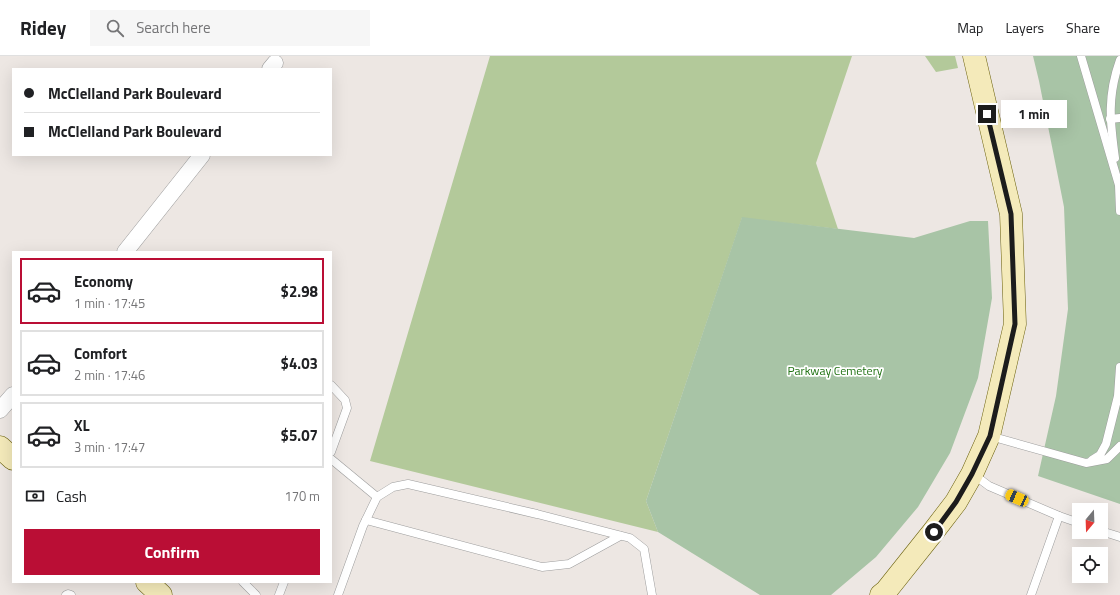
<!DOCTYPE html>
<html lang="en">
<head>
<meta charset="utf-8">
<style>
  :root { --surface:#fff; --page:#f6f6f6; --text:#202124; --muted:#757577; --line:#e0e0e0; --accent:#ba0e35 }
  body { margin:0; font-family:"Titillium Web",sans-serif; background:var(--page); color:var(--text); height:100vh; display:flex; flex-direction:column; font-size:15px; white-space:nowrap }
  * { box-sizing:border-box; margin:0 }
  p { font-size:13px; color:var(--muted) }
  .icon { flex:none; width:22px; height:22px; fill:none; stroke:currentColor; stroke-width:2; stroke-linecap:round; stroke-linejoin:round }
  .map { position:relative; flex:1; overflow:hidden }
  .details { position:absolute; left:12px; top:195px; width:320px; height:332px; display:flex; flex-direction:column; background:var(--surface); border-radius:0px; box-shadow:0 4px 16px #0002 }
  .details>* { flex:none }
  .banner { position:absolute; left:12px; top:12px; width:320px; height:88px; border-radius:0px; box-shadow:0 4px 16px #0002; display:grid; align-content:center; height:88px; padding:0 12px; background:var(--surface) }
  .needle { width:26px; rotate:199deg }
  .buttons { position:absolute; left:1072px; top:447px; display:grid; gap:8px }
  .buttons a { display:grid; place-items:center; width:36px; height:36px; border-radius:0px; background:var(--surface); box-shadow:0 4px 16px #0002; font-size:20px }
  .end { position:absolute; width:18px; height:18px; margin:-9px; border:5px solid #1c1c1c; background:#fff; box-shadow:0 0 0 2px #fff }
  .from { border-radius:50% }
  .bubble { position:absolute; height:28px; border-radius:0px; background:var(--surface); box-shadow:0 4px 16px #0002; font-size:13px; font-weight:700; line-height:28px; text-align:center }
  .car { position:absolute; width:12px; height:24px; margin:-12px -6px; border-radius:5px; box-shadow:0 0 3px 1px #0007; background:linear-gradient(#f5c518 24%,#345 0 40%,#f5c518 0 76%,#345 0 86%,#f5c518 0) }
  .banner b { display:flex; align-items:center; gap:14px; height:38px; font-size:15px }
  .banner b+b { border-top:1px solid var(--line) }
  .banner i { width:10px; height:10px; background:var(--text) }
  ul { padding:7px 0 0; list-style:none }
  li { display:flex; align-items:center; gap:12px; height:66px; margin:0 8px 6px; padding:0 4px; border:2px solid var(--line); border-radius:0px }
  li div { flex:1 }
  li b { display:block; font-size:15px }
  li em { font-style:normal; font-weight:700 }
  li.active { border-color:var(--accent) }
  li>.icon { width:36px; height:36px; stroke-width:1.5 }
  .pay { display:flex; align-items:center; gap:10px; height:44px; padding:0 12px; font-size:15px }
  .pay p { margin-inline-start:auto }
  .primary-button { display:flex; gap:8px; margin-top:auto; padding:8px 12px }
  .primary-button a { flex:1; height:46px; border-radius:0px; background:var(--accent); color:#fff; font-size:16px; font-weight:700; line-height:46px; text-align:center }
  header { display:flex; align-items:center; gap:24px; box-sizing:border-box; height:56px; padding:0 20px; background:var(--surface); border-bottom:1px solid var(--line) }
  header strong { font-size:19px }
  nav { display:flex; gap:22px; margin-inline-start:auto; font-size:14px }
  .search { width:280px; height:36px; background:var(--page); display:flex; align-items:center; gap:10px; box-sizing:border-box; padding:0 14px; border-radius:0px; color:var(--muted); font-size:15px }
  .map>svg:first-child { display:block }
  .forest { fill:#b3c99a }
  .cemetery { fill:#a8c4a6 }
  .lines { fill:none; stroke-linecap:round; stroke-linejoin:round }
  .lane-casing { stroke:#9d9d9d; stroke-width:9 }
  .street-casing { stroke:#9d9d9d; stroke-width:17 }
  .secondary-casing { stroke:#6a600c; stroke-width:23 }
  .lane { stroke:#fff; stroke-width:8 }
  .street { stroke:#fff; stroke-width:16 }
  .secondary { stroke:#f4eaba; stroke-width:22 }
  .route { stroke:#1c1c1c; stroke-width:5 }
  .labels { text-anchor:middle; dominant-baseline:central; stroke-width:3.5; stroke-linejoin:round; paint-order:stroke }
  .park-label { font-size:12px; fill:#207213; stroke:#fff }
</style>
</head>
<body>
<header>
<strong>Ridey</strong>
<div class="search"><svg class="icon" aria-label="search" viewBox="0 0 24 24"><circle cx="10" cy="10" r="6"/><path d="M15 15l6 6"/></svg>Search here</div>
<nav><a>Map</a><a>Layers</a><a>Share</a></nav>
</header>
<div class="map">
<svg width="1120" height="539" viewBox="0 0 1120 539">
  <rect width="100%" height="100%" fill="#ede7e3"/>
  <!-- forest -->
  <g class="forest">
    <polygon points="490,0 852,0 816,107 838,173 742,162 646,445 658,476 370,405"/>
    <polygon points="925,0 955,0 958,12 936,16"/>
  </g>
  <!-- cemetery -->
  <g class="cemetery">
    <polygon points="1033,0 1120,0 1120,448 1038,420 1056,340 1068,253 1064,151 1039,25"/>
    <polygon points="742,161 914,182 970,165 988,165 992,242 978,322 950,397 918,451 876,501 831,539 760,539 658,476 646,445"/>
  </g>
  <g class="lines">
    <defs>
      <g id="lane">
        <polyline points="1081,0 1119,129 1120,155"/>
        <polyline points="1110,63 1120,62"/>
        <path d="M1115,102C1110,66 1107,40 1120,4"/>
        <polyline points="331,329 345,344 347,352 331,396"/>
        <polyline points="990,380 1086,407 1107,403 1120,390"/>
        <polyline points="331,403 377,441"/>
        <polyline points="1092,404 1100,399 1106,388 1118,340 1120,311"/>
        <polyline points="973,418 989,430 1059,460 1079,467"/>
        <polyline points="366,464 542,511 569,508 620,480"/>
        <polyline points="1101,475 1120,481"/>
        <polyline points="243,526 256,539"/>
        <polyline points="66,539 68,538 71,539"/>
        <polyline points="279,539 284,526"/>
        <polyline points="338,539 363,470 377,441 393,431 408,428 537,458 630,482 644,493 652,539"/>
        <polyline points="1031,539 1059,460"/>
      </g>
      <g id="street">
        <polyline points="270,13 275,7"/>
        <polyline points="125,196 202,99"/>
        <polyline points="0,354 13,339"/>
      </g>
      <g id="secondary">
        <polyline points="0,391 13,403"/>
        <polyline points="147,526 161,539"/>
        <polyline points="881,539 886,535 933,476 956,446 972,418 989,380 1015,268 1011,158 974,0"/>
      </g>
    </defs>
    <!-- lane casing -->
    <use href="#lane" class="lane-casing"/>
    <!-- street casing -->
    <use href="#street" class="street-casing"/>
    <!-- secondary casing -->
    <use href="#secondary" class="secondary-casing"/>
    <!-- lane -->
    <use href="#lane" class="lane"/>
    <!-- street -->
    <use href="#street" class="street"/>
    <!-- secondary -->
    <use href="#secondary" class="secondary"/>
  </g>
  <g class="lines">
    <!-- route -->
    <polyline class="route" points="934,476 956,446 972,418 990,380 1015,268 1011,158 987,58"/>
  </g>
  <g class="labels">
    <!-- park labels -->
    <g class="park-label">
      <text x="835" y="314">Parkway Cemetery</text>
    </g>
  </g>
</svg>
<div class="buttons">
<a><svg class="needle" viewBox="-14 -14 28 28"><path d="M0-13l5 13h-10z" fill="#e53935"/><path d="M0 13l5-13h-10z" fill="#757577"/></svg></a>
<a><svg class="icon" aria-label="locate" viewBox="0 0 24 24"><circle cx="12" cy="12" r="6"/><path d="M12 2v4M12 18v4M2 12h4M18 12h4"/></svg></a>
</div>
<i class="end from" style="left:934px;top:476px"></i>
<i class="end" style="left:987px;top:58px"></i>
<div class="bubble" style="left:1001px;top:44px;width:66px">1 min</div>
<i class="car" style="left:1017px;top:442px;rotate:294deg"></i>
<div class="banner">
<b><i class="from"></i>McClelland Park Boulevard</b>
<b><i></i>McClelland Park Boulevard</b>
</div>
<section class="details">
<ul>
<li class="active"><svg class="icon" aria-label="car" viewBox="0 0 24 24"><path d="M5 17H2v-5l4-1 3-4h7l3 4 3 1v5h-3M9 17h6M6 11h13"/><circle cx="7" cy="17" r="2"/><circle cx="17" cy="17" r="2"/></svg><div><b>Economy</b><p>1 min · 17:45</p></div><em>$2.98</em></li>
<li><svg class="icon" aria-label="car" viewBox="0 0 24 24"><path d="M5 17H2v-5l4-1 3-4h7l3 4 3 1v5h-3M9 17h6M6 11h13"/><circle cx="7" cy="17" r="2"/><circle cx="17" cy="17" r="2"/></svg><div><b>Comfort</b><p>2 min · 17:46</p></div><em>$4.03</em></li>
<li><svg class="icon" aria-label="car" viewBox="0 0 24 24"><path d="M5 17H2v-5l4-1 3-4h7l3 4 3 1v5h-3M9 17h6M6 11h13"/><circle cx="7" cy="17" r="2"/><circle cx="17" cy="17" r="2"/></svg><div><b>XL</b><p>3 min · 17:47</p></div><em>$5.07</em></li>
</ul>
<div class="pay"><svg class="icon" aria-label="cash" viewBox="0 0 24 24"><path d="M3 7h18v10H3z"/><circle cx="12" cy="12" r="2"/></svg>Cash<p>170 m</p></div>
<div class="primary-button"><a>Confirm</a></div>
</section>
</div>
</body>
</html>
